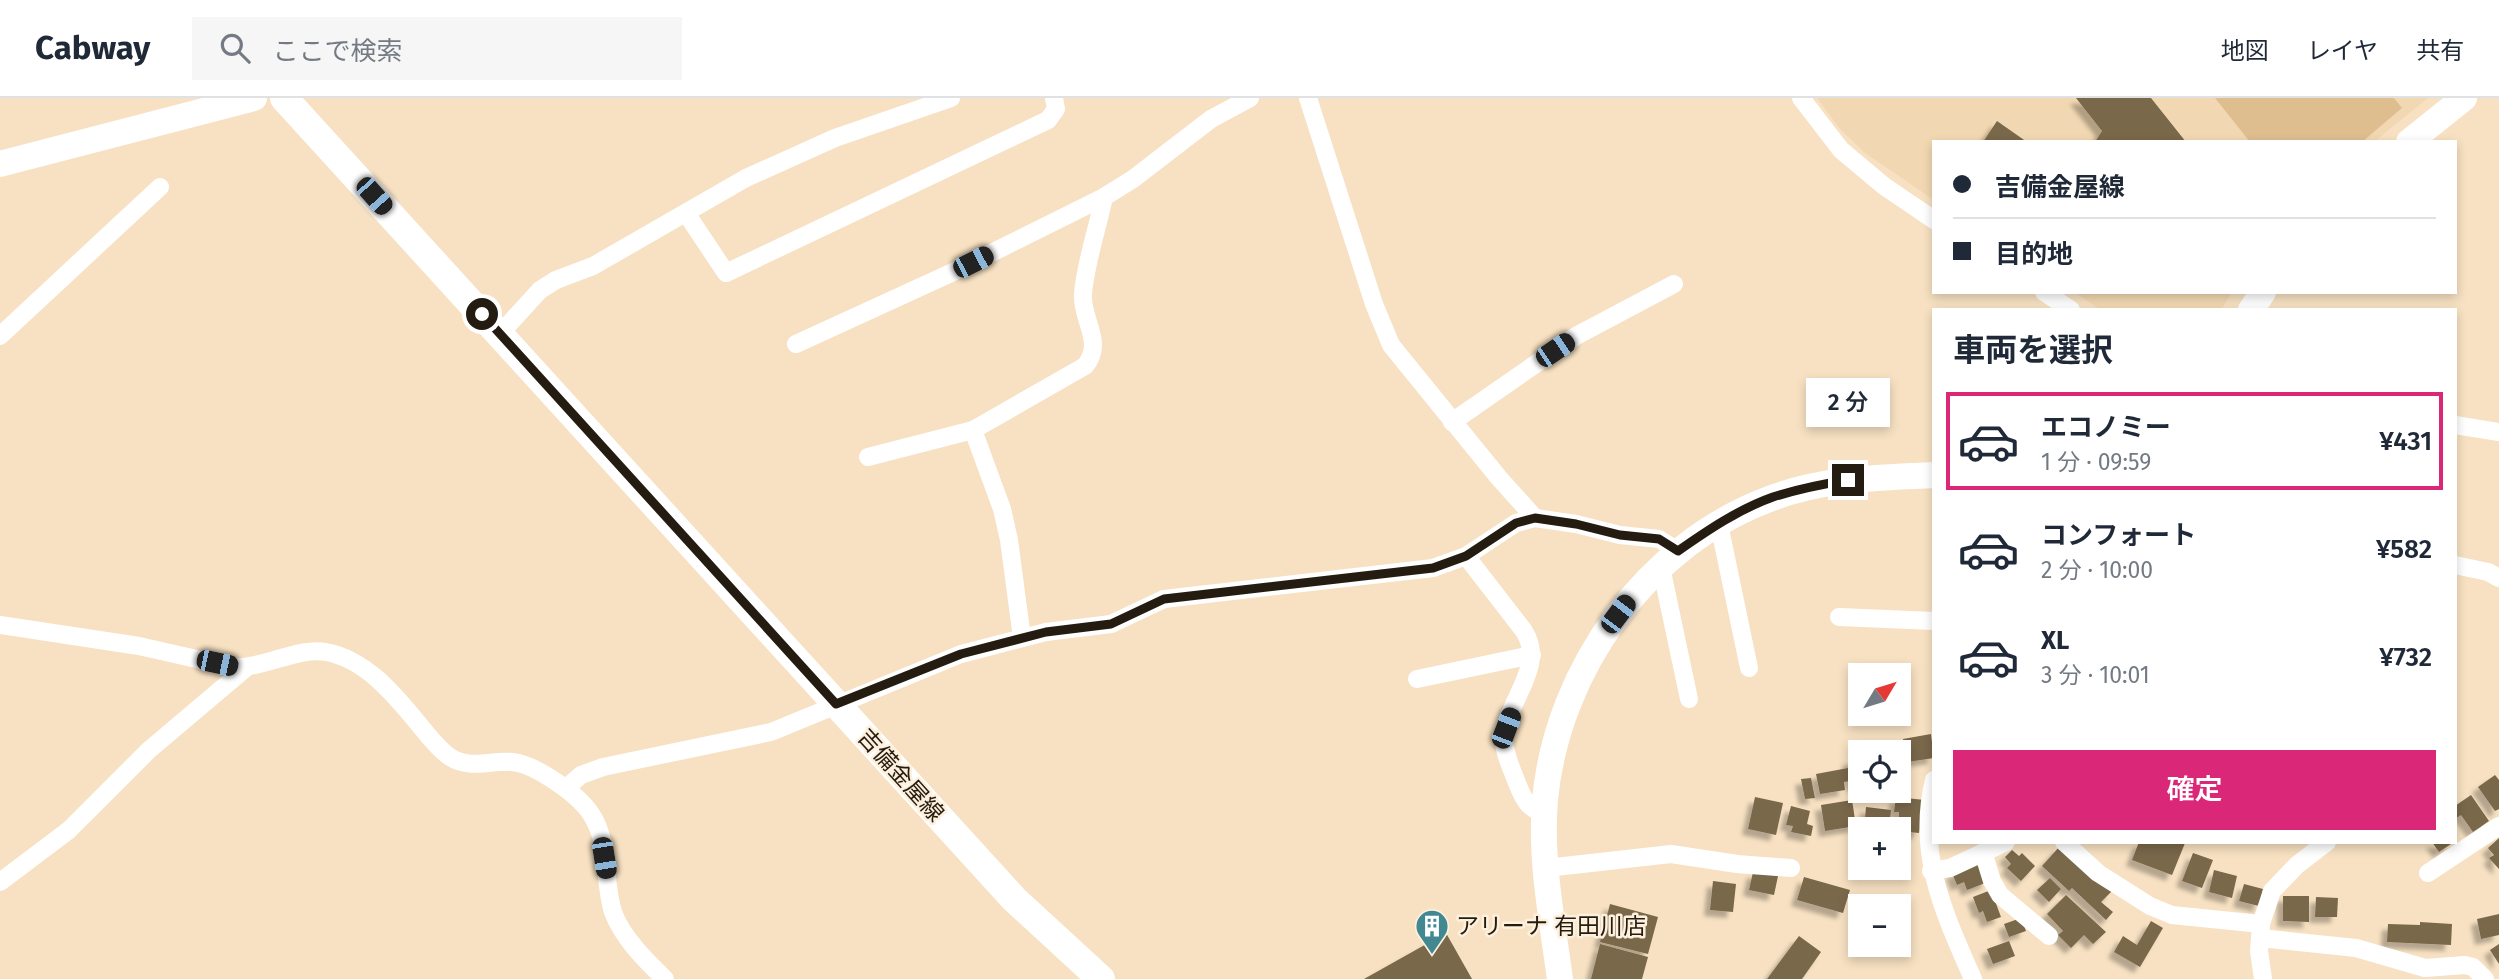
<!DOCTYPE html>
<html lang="ja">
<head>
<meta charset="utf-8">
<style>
  :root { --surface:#fff; --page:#f6f6f7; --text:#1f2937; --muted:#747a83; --line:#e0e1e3; --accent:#db2777 }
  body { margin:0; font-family:"Fira Sans","Noto Sans JP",sans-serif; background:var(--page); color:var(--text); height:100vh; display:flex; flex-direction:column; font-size:26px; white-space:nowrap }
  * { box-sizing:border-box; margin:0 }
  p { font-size:23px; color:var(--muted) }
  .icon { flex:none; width:38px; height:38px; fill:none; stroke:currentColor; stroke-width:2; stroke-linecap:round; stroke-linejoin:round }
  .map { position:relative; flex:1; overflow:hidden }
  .side { position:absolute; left:1932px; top:210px; width:525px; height:536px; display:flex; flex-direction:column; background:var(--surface); border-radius:0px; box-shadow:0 4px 10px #0003 }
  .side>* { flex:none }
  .guide { position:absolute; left:1932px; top:42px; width:525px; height:154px; border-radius:0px; box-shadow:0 4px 10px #0003; display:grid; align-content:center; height:154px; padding:0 21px; background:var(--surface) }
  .needle { width:46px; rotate:52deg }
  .fabs { position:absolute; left:1848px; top:565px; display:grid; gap:14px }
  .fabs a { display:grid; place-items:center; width:63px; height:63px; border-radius:0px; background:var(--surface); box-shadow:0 4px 10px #0003; font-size:35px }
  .end { position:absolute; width:32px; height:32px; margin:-16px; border:9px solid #241c10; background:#fff; box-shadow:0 0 0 4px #fff }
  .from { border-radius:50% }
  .bubble { position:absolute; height:49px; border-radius:0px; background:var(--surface); box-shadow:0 4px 10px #0003; font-size:23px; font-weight:600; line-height:49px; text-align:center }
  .car { position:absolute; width:21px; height:42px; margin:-21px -10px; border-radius:9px; box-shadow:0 0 5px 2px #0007; background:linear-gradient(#222 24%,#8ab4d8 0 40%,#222 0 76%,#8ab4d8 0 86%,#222 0) }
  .guide b { display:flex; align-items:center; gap:24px; height:66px; font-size:26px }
  .guide b+b { border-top:2px solid var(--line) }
  .guide i { width:18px; height:18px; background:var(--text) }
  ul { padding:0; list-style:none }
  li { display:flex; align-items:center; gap:21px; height:98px; margin:0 14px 10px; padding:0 7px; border:4px solid transparent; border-radius:0px }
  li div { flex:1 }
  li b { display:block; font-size:26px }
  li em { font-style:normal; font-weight:600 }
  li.active { border-color:var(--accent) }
  li>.icon { width:63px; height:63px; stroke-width:1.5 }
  h2 { padding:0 21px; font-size:32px; line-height:84px }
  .primary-button { display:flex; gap:14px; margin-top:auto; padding:14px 21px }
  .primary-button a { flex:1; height:80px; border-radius:0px; background:var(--accent); color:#fff; font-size:28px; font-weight:600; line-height:80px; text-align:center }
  header { display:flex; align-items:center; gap:42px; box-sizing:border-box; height:98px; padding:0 35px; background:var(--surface); border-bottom:2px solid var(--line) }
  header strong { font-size:33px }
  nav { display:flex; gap:38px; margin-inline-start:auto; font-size:24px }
  .search { width:490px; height:63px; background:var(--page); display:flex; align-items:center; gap:18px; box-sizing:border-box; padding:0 24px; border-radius:0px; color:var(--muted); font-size:26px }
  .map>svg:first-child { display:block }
  .built { fill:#f2d8b2 }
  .green { fill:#debe8f }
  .building { fill:#7a674b; filter:url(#shadow) }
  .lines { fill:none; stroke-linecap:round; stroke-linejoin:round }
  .street { stroke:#fff; stroke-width:18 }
  .secondary { stroke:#fff; stroke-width:26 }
  .primary { stroke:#fff; stroke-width:28 }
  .route { stroke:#241c10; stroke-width:9 }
  .labels { text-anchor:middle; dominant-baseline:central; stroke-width:5; stroke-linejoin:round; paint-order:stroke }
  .street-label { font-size:23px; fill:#241c10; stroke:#fdf0dd }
  .poi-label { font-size:23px; fill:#241c10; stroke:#fdf0dd; text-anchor:start }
</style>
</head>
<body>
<header>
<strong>Cabway</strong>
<div class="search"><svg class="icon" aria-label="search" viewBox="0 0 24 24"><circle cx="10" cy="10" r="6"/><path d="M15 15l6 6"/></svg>ここで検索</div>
<nav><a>地図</a><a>レイヤ</a><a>共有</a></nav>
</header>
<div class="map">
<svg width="2499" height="881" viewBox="0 0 2499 881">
  <defs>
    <filter id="shadow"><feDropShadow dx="-6" dy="6" stdDeviation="2" flood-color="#0004"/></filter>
  </defs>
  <rect width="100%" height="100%" fill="#f7e1c2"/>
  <!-- built -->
  <g class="built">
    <polygon points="1817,0 2428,0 2374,44 1934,44 1934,102 1865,55 1840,31"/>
    <polygon points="2074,194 2232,194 2221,212 2101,212"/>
  </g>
  <!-- green -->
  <polygon class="green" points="2215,0 2394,0 2402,10 2362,44 2250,44"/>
  <!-- building -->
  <g class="building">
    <polygon points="2076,0 2151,0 2186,44 2095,44 2102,33"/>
    <polygon points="1997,23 2027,44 1983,44"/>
    <polygon points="1931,636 1934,660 1907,664 1903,641"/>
    <polygon points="1898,647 1899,654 1875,654 1874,651"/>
    <polygon points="1860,660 1860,686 1853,688 1848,662"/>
    <polygon points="1848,670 1850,683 1844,684 1845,692 1820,696 1816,676"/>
    <polygon points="2495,677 2499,682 2499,711 2495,713 2478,689"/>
    <polygon points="1811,680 1815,700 1805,701 1801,681"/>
    <polygon points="2471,697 2489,723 2473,734 2461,717 2455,721 2455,708"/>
    <polygon points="1755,699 1783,705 1776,737 1748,731"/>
    <polygon points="1896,699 1925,702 1919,735 1899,733 1899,714 1894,714"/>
    <polygon points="1852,702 1856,728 1825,733 1821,707"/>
    <polygon points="1791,708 1810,713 1807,726 1813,728 1811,738 1791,734 1793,728 1786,727"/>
    <polygon points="1866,709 1891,712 1889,732 1864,732"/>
    <polygon points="2499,740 2499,771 2489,760 2494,757 2488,750"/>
    <polygon points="2139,744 2185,745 2172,777 2132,762"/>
    <polygon points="2432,744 2454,744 2439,754"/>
    <polygon points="2060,748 2112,793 2101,804 2113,814 2106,822 2072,790 2069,793 2042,768"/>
    <polygon points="2012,752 2019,758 2022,755 2035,768 2021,783 2007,770 2011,766 2005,759"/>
    <polygon points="2193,755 2213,762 2202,790 2182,783"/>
    <polygon points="1981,764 1988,784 1967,792 1964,784 1957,787 1952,775"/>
    <polygon points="2214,772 2237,778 2232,800 2209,794"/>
    <polygon points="1753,774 1778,778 1774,797 1749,792"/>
    <polygon points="1804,779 1850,792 1843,815 1797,802"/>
    <polygon points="2050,780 2061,791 2049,804 2037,792"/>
    <polygon points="1713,783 1736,786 1733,814 1710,812"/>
    <polygon points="2244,786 2263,791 2259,808 2239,803"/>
    <polygon points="1991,792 2001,819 1987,824 1983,813 1979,815 1973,799"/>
    <polygon points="2066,797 2106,834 2093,846 2084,837 2071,850 2058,837 2063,833 2047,816"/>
    <polygon points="2283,798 2309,798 2309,824 2283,823"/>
    <polygon points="2316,799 2338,800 2337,819 2315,819"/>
    <polygon points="1610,806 1658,819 1648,856 1600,844"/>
    <polygon points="2499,816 2499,837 2481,841 2477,821"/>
    <polygon points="2021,820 2026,833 2009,839 2004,826"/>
    <polygon points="2151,823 2163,830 2140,869 2114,854 2123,838 2137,847"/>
    <polygon points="2420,824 2452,826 2451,847 2387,844 2388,826 2420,827"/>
    <polygon points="1446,835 1472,881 1364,881"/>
    <polygon points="1799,838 1821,854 1802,881 1767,881"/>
    <polygon points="2009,843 2015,858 1993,866 1987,851"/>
    <polygon points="1600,846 1648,859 1642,881 1591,881"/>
    <polygon points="2499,846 2499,866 2490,852"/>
  </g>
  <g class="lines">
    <!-- street -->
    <g class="street">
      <polyline points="1308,0 1374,206 1391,247 1499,380 1535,420"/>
      <polyline points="1801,0 1841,52 1884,88 1934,122"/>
      <polyline points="686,115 726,175 1048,22 1056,11 1054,0"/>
      <polyline points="2044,194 2071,212"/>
      <polyline points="500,236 540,192 556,182 593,168 746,80 835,40 951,0"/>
      <polyline points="0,238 160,89"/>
      <polyline points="796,246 951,175 1104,99 1133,81 1211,21 1250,0"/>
      <polyline points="1452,324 1576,238 1674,186"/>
      <polyline points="2455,327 2499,334"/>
      <polyline points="973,332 1002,411 1009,442 1022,540"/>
      <path d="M868,359L973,332L1085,268C1105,244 1081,222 1083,196C1085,167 1098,128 1104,99"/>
      <polyline points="1719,426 1749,570"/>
      <path d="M1466,458L1524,533C1547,569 1506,603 1504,639C1503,654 1512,671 1517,685C1523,700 1528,712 1545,715"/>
      <polyline points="2455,467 2488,474 2499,480"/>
      <polyline points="1661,469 1689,601"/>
      <polyline points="1839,519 1934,523"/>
      <path d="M0,527L139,548L232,569C264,571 297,549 326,554C365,561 394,596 417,624C427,636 437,650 450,659C470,672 491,662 512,664C535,666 578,696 591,716C610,744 603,782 613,814C622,839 646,863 665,881"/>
      <polyline points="1417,581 1532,557"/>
      <path d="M1934,682C1916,756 1944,815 1973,881"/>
      <polyline points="566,690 581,677 603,669 771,634 961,556 1046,534 1111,526 1164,501 1433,470 1466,458 1516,425 1535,420 1576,426 1620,437 1659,441 1678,453"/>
      <polyline points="2064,744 2098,775 2150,808 2172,817 2261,826 2259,853 2263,881"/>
      <polyline points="1983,754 1992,783 2000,797 2049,838"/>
      <polyline points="1546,770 1671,756 1737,766 1791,770"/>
      <polyline points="1931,773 1950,770 2006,744"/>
      <polyline points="2428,775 2499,728"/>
      <polyline points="0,784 69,732 149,652 246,570"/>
      <polyline points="2261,826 2272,793 2297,767 2327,744"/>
      <polyline points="2260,840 2356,850 2425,870 2465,867 2473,869 2485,881"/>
    </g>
    <!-- secondary -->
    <g class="secondary">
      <polyline points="2409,44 2464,0"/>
      <polyline points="0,66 254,0"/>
      <polyline points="2251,212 2263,194"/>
      <path d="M1560,881C1552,822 1540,761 1545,702C1557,571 1648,445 1772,400C1824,380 1879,380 1934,377"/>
    </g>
    <!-- primary -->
    <polyline class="primary" points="284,0 1014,801 1101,881"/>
  </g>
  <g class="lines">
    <!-- route -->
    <path class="route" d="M482,216L836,606L961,556L1046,534L1111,526L1164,501L1433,470L1466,458L1516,425L1535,420L1576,426L1620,437L1659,441L1678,453C1708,432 1739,411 1773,399C1798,391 1823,386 1848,382"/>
  </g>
  <!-- icons -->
  <defs>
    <symbol id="building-pin" viewBox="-11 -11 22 30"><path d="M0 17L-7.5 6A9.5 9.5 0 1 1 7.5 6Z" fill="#418890" stroke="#fdf0dd"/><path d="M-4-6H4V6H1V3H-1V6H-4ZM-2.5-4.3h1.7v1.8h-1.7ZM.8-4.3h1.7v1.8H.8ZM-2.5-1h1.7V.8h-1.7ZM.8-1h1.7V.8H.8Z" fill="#fff"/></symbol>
  </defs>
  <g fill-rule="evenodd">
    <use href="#building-pin" x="1413" y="809" width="38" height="52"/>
  </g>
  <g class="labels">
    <!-- street labels -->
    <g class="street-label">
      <text transform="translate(901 677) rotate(48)">吉備金屋線</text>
    </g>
    <!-- poi labels -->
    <g class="poi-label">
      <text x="1456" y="828">アリーナ 有田川店</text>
    </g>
  </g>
</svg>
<div class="fabs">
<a><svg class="needle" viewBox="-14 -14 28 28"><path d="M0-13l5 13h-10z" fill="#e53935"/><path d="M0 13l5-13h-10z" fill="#747a83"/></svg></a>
<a><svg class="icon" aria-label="locate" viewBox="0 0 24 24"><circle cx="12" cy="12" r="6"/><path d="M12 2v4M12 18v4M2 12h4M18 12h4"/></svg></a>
<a>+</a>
<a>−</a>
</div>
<i class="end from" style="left:482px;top:216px"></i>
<i class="end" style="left:1848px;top:382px"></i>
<div class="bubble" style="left:1806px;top:280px;width:84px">2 分</div>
<i class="car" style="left:374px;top:98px;rotate:138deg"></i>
<i class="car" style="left:973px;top:164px;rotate:63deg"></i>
<i class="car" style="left:1555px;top:252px;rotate:56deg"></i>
<i class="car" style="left:1618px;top:516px;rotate:37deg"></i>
<i class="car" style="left:217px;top:565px;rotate:102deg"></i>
<i class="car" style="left:1506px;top:630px;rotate:21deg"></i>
<i class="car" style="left:604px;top:760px;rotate:171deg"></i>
<div class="guide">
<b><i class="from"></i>吉備金屋線</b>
<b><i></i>目的地</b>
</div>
<section class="side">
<h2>車両を選択</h2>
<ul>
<li class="active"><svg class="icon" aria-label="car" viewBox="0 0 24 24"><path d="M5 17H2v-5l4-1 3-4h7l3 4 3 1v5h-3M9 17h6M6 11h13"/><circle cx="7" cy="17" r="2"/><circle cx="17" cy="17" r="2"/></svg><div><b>エコノミー</b><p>1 分 · 09:59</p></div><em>¥431</em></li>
<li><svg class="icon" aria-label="car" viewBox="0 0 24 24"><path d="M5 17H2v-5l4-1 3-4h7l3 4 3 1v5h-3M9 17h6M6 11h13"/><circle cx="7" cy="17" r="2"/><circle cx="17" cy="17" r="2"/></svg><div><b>コンフォート</b><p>2 分 · 10:00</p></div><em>¥582</em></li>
<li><svg class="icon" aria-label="car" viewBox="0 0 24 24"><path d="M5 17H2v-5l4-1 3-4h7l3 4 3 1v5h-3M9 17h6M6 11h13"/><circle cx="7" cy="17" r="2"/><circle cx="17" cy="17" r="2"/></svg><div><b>XL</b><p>3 分 · 10:01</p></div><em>¥732</em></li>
</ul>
<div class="primary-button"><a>確定</a></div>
</section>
</div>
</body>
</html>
